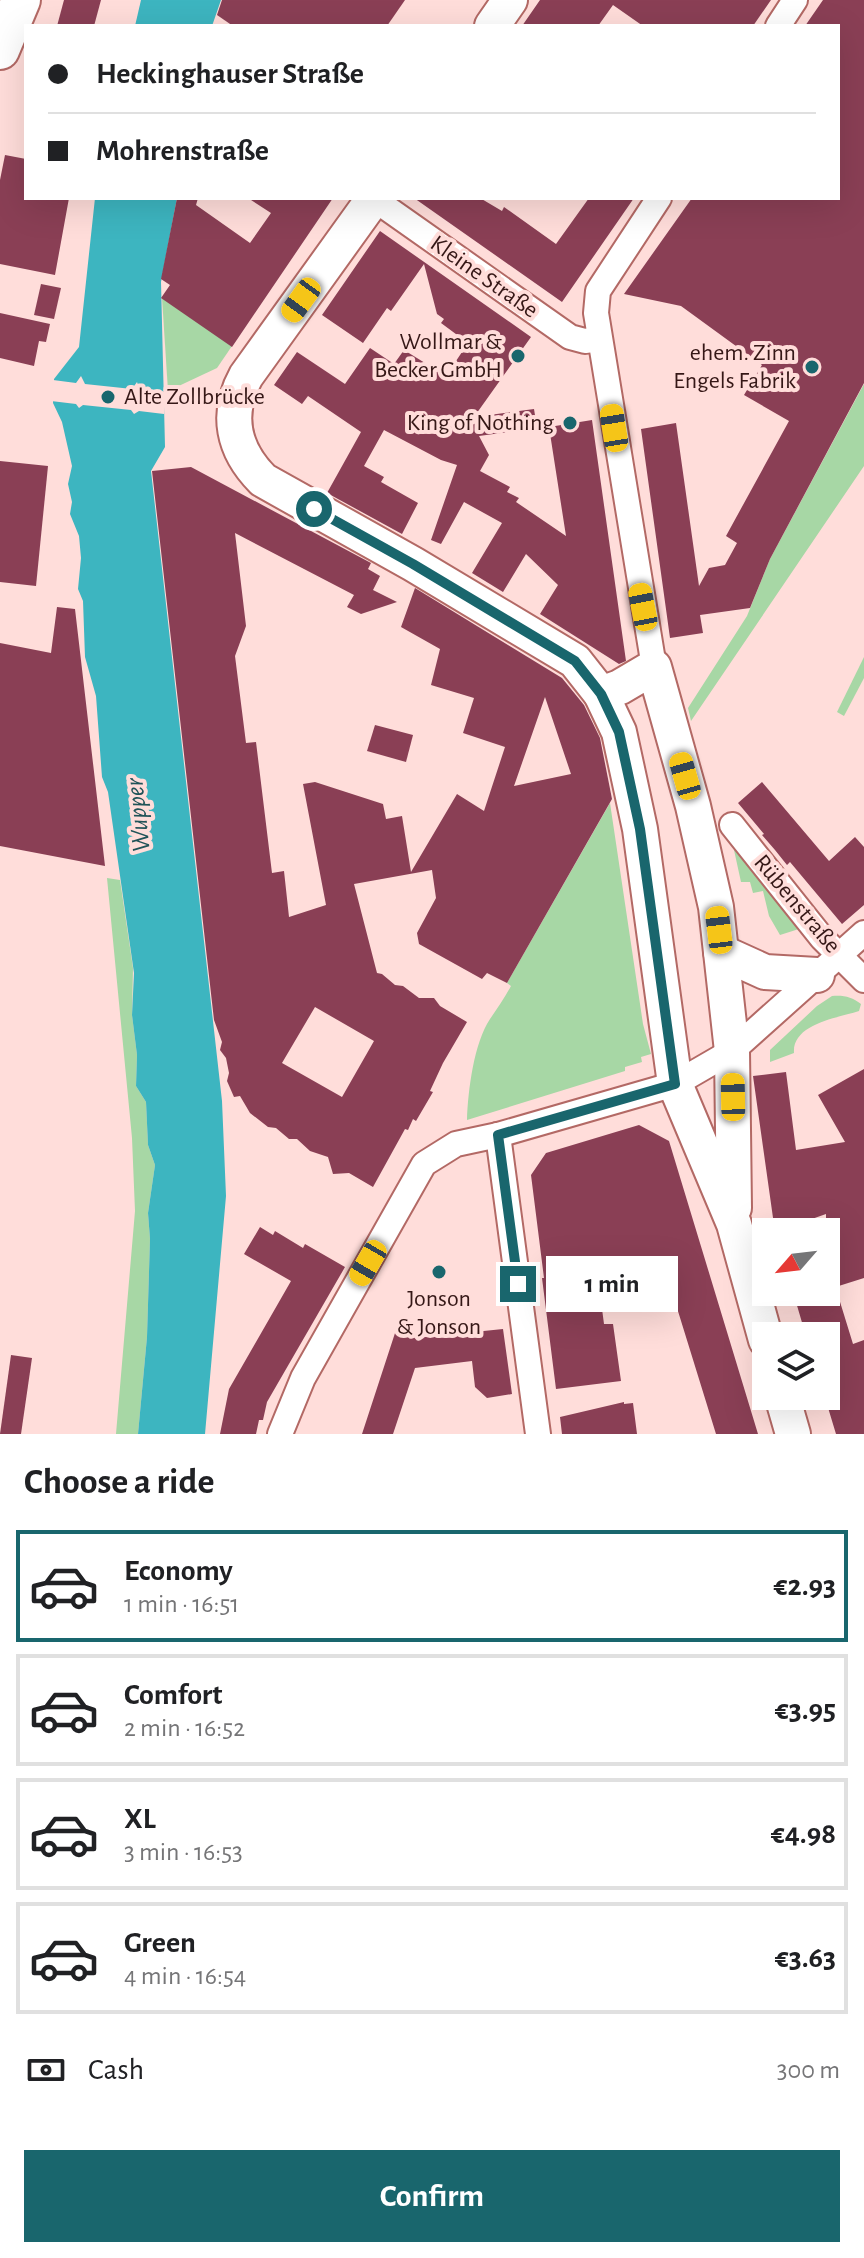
<!DOCTYPE html>
<html lang="en">
<head>
<meta charset="utf-8">
<style>
  :root { --surface:#fff; --page:#f2f2f2; --text:#202124; --muted:#757577; --line:#e0e0e0; --accent:#19666d }
  body { margin:0; font-family:"Alegreya Sans",sans-serif; background:var(--page); color:var(--text); height:100vh; display:flex; flex-direction:column; font-size:30px; white-space:nowrap }
  * { box-sizing:border-box; margin:0 }
  p { font-size:26px; color:var(--muted) }
  .icon { flex:none; width:44px; height:44px; fill:none; stroke:currentColor; stroke-width:2; stroke-linecap:round; stroke-linejoin:round }
  .map { position:relative; height:1434px; overflow:hidden }
  .details { display:flex; flex-direction:column; background:var(--surface); flex:1 }
  .details>* { flex:none }
  .top-card { position:absolute; left:24px; top:24px; width:816px; height:176px; border-radius:0px; box-shadow:0 8px 32px #0002; display:grid; align-content:center; height:176px; padding:0 24px; background:var(--surface) }
  .needle { width:52px; rotate:242deg }
  .fabs { position:absolute; left:752px; top:1218px; display:grid; gap:16px }
  .fabs a { display:grid; place-items:center; width:88px; height:88px; border-radius:0px; background:var(--surface); box-shadow:0 8px 32px #0002; font-size:40px }
  .end { position:absolute; width:36px; height:36px; margin:-18px; border:10px solid #19666d; background:#fff; box-shadow:0 0 0 4px #fff }
  .from { border-radius:50% }
  .bubble { position:absolute; height:56px; border-radius:0px; background:var(--surface); box-shadow:0 8px 32px #0002; font-size:26px; font-weight:600; line-height:56px; text-align:center }
  .car { position:absolute; width:24px; height:48px; margin:-24px -12px; border-radius:10px; box-shadow:0 0 6px 2px #0007; background:linear-gradient(#f5c518 24%,#345 0 40%,#f5c518 0 76%,#345 0 86%,#f5c518 0) }
  .top-card b { display:flex; align-items:center; gap:28px; height:76px; font-size:30px }
  .top-card b+b { border-top:2px solid var(--line) }
  .top-card i { width:20px; height:20px; background:var(--text) }
  ul { padding:0; list-style:none }
  li { display:flex; align-items:center; gap:24px; height:112px; margin:0 16px 12px; padding:0 8px; border:4px solid var(--line); border-radius:0px }
  li div { flex:1 }
  li b { display:block; font-size:30px }
  li em { font-style:normal; font-weight:600 }
  li.active { border-color:var(--accent) }
  li>.icon { width:72px; height:72px; stroke-width:1.5 }
  h2 { padding:0 24px; font-size:36px; line-height:96px }
  .pay { display:flex; align-items:center; gap:20px; height:88px; padding:0 24px; font-size:30px }
  .pay p { margin-inline-start:auto }
  .action { display:flex; gap:16px; margin-top:auto; padding:16px 24px }
  .action a { flex:1; height:92px; border-radius:0px; background:var(--accent); color:#fff; font-size:32px; font-weight:600; line-height:92px; text-align:center }
  .map>svg:first-child { display:block }
  .green { fill:#a7d7a5 }
  .water { fill:#3db5c0 }
  .pier { fill:#ffddda }
  .building { fill:#8a3f55; fill-rule:evenodd }
  .lines { fill:none; stroke-linecap:round; stroke-linejoin:round }
  .street-casing { stroke:#b36965; stroke-width:28 }
  .secondary-casing { stroke:#b36965; stroke-width:38 }
  .primary-casing { stroke:#b36965; stroke-width:42 }
  .street { stroke:#fff; stroke-width:24 }
  .secondary { stroke:#fff; stroke-width:34 }
  .primary { stroke:#fff; stroke-width:38 }
  .route { stroke:#19666d; stroke-width:10 }
  .poi-dot { fill:#19666d; stroke:#ffddda; stroke-width:3 }
  .labels { text-anchor:middle; dominant-baseline:central; stroke-width:8; stroke-linejoin:round; paint-order:stroke }
  .street-label { font-size:24px; fill:#351716; stroke:#ffddda }
  .poi-label { font-size:24px; fill:#351716; stroke:#ffddda; text-anchor:end }
  .water-label { font-size:26px; font-style:italic; fill:#215358; stroke:#ffddda }
</style>
</head>
<body>
<div class="map">
<svg width="864" height="1434" viewBox="0 0 864 1434">
  <rect width="100%" height="100%" fill="#ffddda"/>
  <!-- green -->
  <g class="green">
    <polygon points="162,298 232,346 217,368 168,391"/>
    <polygon points="864,384 864,466 691,721 688,708 747,616 770,559"/>
    <polygon points="864,657 864,678 844,716 837,712"/>
    <path d="M610,803L643,1024L651,1054L641,1057L642,1062L625,1067V1071L467,1120C468,1090 474,1043 490,1019C497,1009 505,997 511,986L507,983Z"/>
    <polygon points="737,846 802,928 780,935 769,916 763,891 753,893 750,882 741,882 734,850"/>
    <polygon points="107,878 120,880 133,968 132,1015 137,1055 136,1086 146,1102 148,1145 155,1165 148,1213 150,1239 147,1337 138,1434 116,1434 135,1211 132,1138"/>
    <path d="M832,996C844,995 852,997 861,1004L859,1011C837,1018 792,1024 794,1053L770,1062V1050L817,1006Z"/>
  </g>
  <!-- water -->
  <g class="water">
    <polygon points="141,0 221,0 212,26 135,26"/>
    <polygon points="95,198 177,198 161,282 165,447 151,471 222,1101 226,1196 205,1434 138,1434 147,1337 150,1239 148,1213 155,1165 148,1145 146,1102 136,1086 137,1055 132,1015 134,973 108,792 102,777 96,696 85,657 83,601 78,589 81,558 79,536 70,514 72,502 68,484 72,466 62,422 53,403 54,379 79,347"/>
  </g>
  <!-- pier -->
  <polygon class="pier" points="81,376 85,384 132,389 137,382 140,390 165,392 164,414 139,411 134,414 131,410 83,405 79,408 76,404 51,401 53,380 76,383"/>
  <!-- building -->
  <g class="building">
    <polygon points="64,0 101,0 94,26 57,26"/>
    <polygon points="222,0 405,0 387,26 233,26 217,15"/>
    <polygon points="540,0 771,0 753,26 643,26 613,5 598,26 522,26"/>
    <polygon points="823,0 864,0 864,383 770,559 750,608 700,615 703,633 670,638 641,429 676,423 699,586 709,568 725,565 737,543 726,536 789,421 744,395 762,365 681,306 624,294 692,198 838,198 838,26 805,26"/>
    <polygon points="5,155 26,159 26,198 69,198 55,275 0,264 0,180"/>
    <polygon points="177,198 198,198 196,205 250,243 271,213 248,198 333,198 232,347 161,298 170,285 161,279"/>
    <polygon points="414,198 480,198 502,211 504,207 556,244 589,198 634,198 562,302"/>
    <polygon points="380,231 531,337 474,417 534,409 537,428 479,436 489,455 480,471 510,487 507,492 519,498 516,502 566,536 549,427 592,420 626,661 619,664 540,614 558,585 526,554 503,592 472,573 502,523 464,502 441,544 431,540 457,465 441,460 384,430 364,466 384,477 381,482 418,503 402,534 327,493 361,432 308,396 302,404 274,385 297,352 345,384 370,348 394,364 404,350 446,376 468,343 441,323 444,319 437,314 424,264 391,311 387,308 363,343 322,315"/>
    <polygon points="41,284 61,288 54,319 34,315"/>
    <polygon points="0,313 50,324 46,342 39,341 34,366 0,358"/>
    <polygon points="0,461 48,466 36,586 0,582"/>
    <path d="M191,467L371,563L368,569L380,576L373,590L397,602L361,614L347,607L354,595L235,533L246,626L235,656L246,743L256,742L272,873L284,871L289,917L326,905L303,784L315,782L383,804L386,819L402,816L411,872L457,794L484,811L505,747L463,733L474,698L431,685L440,649L401,627L415,588L562,678L584,705L600,738L612,799L507,983L487,973L482,979L419,944L417,933L436,898L432,870L354,884L377,973L382,974L395,985L403,986L419,998H434L440,1006L467,1022L443,1063L430,1091L433,1092L416,1121L413,1119L408,1130L405,1129L373,1187L349,1173L333,1174L328,1157L310,1151L297,1139H289L276,1128L268,1127L250,1113L240,1096L234,1097L227,1081L229,1073L226,1058L220,1050L222,1042L214,1020L152,471ZM545,697L571,774L514,786ZM315,1007L374,1041L342,1097L282,1063Z"/>
    <polygon points="57,607 75,609 105,866 0,846 0,643 51,653"/>
    <polygon points="375,725 413,735 406,762 367,751"/>
    <polygon points="762,782 829,861 855,837 864,847 864,905 842,924 790,862 787,865 775,850 762,835 764,834 738,803"/>
    <polygon points="864,1069 864,1278 826,1290 826,1214 775,1232 753,1076 786,1072 796,1150 845,1142 818,1095"/>
    <polygon points="639,1125 669,1141 758,1434 716,1434 673,1295 651,1301 638,1258 597,1271 604,1324 613,1324 621,1381 556,1389 542,1278 544,1278 531,1175 546,1153"/>
    <polygon points="260,1227 273,1235 275,1231 303,1248 305,1244 345,1267 267,1402 263,1420 259,1420 256,1434 220,1434 229,1389 291,1281 244,1254"/>
    <polygon points="793,1292 837,1292 853,1344 864,1340 864,1434 836,1434 826,1401 826,1336 806,1336"/>
    <polygon points="503,1329 512,1394 487,1398 475,1387 472,1361 415,1368 393,1434 362,1434 396,1330 416,1338"/>
    <polygon points="11,1355 32,1358 21,1434 0,1434"/>
    <polygon points="624,1402 624,1404 633,1403 637,1434 562,1434 560,1417"/>
  </g>
  <g class="lines">
    <defs>
      <g id="street">
        <polyline points="778,26 795,0"/>
        <polyline points="374,199 570,337 585,341 599,339"/>
        <polyline points="654,667 596,313 598,291 659,198"/>
        <polyline points="732,825 822,938 864,980"/>
        <polyline points="498,1135 538,1434"/>
        <polyline points="280,1434 303,1378 424,1164 456,1144 498,1135 675,1084 732,1051 864,933"/>
      </g>
      <g id="secondary">
        <polyline points="492,26 510,0"/>
        <path d="M374,198L246,376C225,414 233,450 263,480L413,564L575,661L601,694L619,732L640,829L675,1084L734,1224L766,1340"/>
        <polyline points="601,694 620,687 654,667 693,806 716,907 732,1051 734,1208"/>
        <polyline points="721,952 765,972 817,975"/>
        <polyline points="782,1396 793,1434"/>
      </g>
      <polyline id="primary" points="0,50 21,0"/>
    </defs>
    <!-- street casing -->
    <use href="#street" class="street-casing"/>
    <!-- secondary casing -->
    <use href="#secondary" class="secondary-casing"/>
    <!-- primary casing -->
    <use href="#primary" class="primary-casing"/>
    <!-- street -->
    <use href="#street" class="street"/>
    <!-- secondary -->
    <use href="#secondary" class="secondary"/>
    <!-- primary -->
    <use href="#primary" class="primary"/>
  </g>
  <g class="lines">
    <!-- route -->
    <polyline class="route" points="314,509 413,564 575,661 601,694 619,732 640,829 675,1084 498,1135 518,1284"/>
  </g>
  <!-- markers -->
  <g class="poi-dot">
    <circle cx="518" cy="356" r="8"/>
    <circle cx="812" cy="367" r="8"/>
    <circle cx="108" cy="397" r="8"/>
    <circle cx="570" cy="423" r="8"/>
    <circle cx="439" cy="1272" r="8"/>
  </g>
  <g class="labels">
    <!-- street labels -->
    <g class="street-label">
      <text transform="translate(484 277) rotate(35)">Kleine Straße</text>
      <text transform="translate(797 904) rotate(50)">Rübenstraße</text>
    </g>
    <!-- poi labels -->
    <g class="poi-label">
      <text x="502" y="342">Wollmar &amp;<tspan x="502" dy="28">Becker GmbH</tspan></text>
      <text x="796" y="353">ehem. Zinn<tspan x="796" dy="28">Engels Fabrik</tspan></text>
      <text x="124" y="397" text-anchor="start">Alte Zollbrücke</text>
      <text x="554" y="423">King of Nothing</text>
      <text x="439" y="1299" text-anchor="middle">Jonson<tspan x="439" dy="28">&amp; Jonson</tspan></text>
    </g>
    <!-- water labels -->
    <g class="water-label">
      <text transform="translate(138 815) rotate(-96)">Wupper</text>
    </g>
  </g>
</svg>
<div class="fabs">
<a><svg class="needle" viewBox="-14 -14 28 28"><path d="M0-13l5 13h-10z" fill="#e53935"/><path d="M0 13l5-13h-10z" fill="#757577"/></svg></a>
<a><svg class="icon" aria-label="layers" viewBox="0 0 24 24"><path d="M12 4l9 5-9 5-9-5zM3 14l9 5 9-5"/></svg></a>
</div>
<i class="end from" style="left:314px;top:509px"></i>
<i class="end" style="left:518px;top:1284px"></i>
<div class="bubble" style="left:546px;top:1256px;width:132px">1 min</div>
<i class="car" style="left:301px;top:300px;rotate:216deg"></i>
<i class="car" style="left:614px;top:428px;rotate:351deg"></i>
<i class="car" style="left:643px;top:607px;rotate:349deg"></i>
<i class="car" style="left:685px;top:776px;rotate:344deg"></i>
<i class="car" style="left:719px;top:930px;rotate:353deg"></i>
<i class="car" style="left:733px;top:1097px;rotate:359deg"></i>
<i class="car" style="left:368px;top:1263px;rotate:210deg"></i>
<div class="top-card">
<b><i class="from"></i>Heckinghauser Straße</b>
<b><i></i>Mohrenstraße</b>
</div>
</div>
<section class="details">
<h2>Choose a ride</h2>
<ul>
<li class="active"><svg class="icon" aria-label="car" viewBox="0 0 24 24"><path d="M5 17H2v-5l4-1 3-4h7l3 4 3 1v5h-3M9 17h6M6 11h13"/><circle cx="7" cy="17" r="2"/><circle cx="17" cy="17" r="2"/></svg><div><b>Economy</b><p>1 min · 16:51</p></div><em>€2.93</em></li>
<li><svg class="icon" aria-label="car" viewBox="0 0 24 24"><path d="M5 17H2v-5l4-1 3-4h7l3 4 3 1v5h-3M9 17h6M6 11h13"/><circle cx="7" cy="17" r="2"/><circle cx="17" cy="17" r="2"/></svg><div><b>Comfort</b><p>2 min · 16:52</p></div><em>€3.95</em></li>
<li><svg class="icon" aria-label="car" viewBox="0 0 24 24"><path d="M5 17H2v-5l4-1 3-4h7l3 4 3 1v5h-3M9 17h6M6 11h13"/><circle cx="7" cy="17" r="2"/><circle cx="17" cy="17" r="2"/></svg><div><b>XL</b><p>3 min · 16:53</p></div><em>€4.98</em></li>
<li><svg class="icon" aria-label="car" viewBox="0 0 24 24"><path d="M5 17H2v-5l4-1 3-4h7l3 4 3 1v5h-3M9 17h6M6 11h13"/><circle cx="7" cy="17" r="2"/><circle cx="17" cy="17" r="2"/></svg><div><b>Green</b><p>4 min · 16:54</p></div><em>€3.63</em></li>
</ul>
<div class="pay"><svg class="icon" aria-label="cash" viewBox="0 0 24 24"><path d="M3 7h18v10H3z"/><circle cx="12" cy="12" r="2"/></svg>Cash<p>300 m</p></div>
<div class="action"><a>Confirm</a></div>
</section>
</body>
</html>
